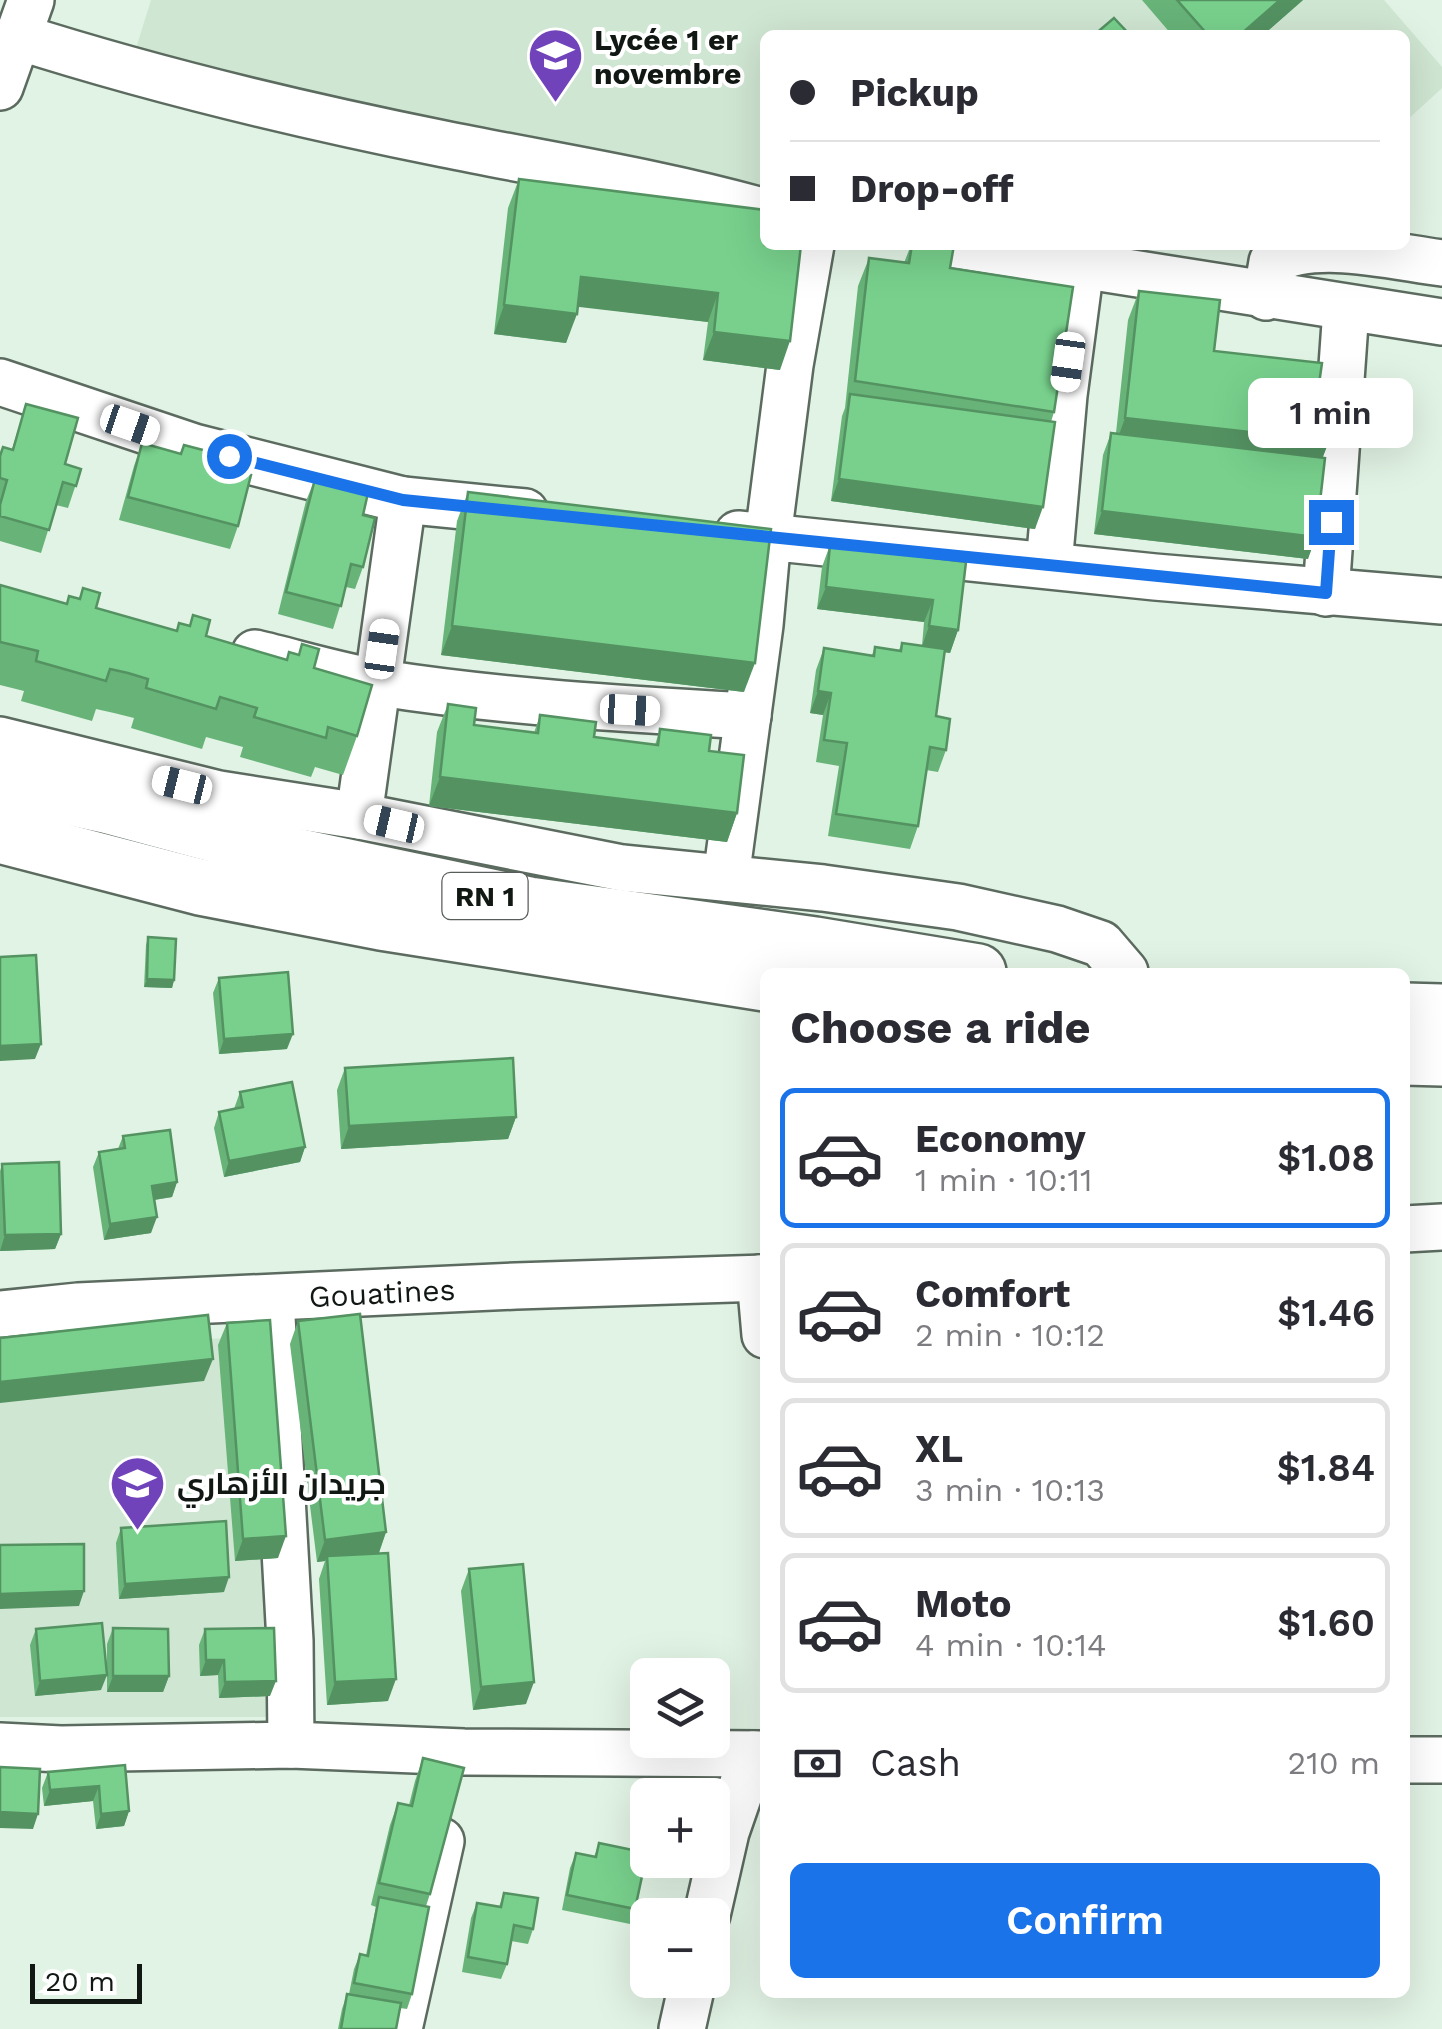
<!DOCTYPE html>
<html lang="en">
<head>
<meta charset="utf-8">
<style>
  :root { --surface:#fff; --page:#f7f7f7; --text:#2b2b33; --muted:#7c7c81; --line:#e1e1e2; --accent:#1a73e8 }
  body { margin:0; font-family:"Work Sans",Cairo,sans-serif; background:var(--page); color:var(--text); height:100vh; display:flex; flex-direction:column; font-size:38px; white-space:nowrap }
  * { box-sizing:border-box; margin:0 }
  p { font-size:32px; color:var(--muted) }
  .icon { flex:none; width:55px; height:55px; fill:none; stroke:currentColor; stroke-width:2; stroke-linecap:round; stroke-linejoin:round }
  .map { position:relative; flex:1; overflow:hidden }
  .details { position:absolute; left:760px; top:968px; width:650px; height:1030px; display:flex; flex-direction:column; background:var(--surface); border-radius:15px; box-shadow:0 10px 40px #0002 }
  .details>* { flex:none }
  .top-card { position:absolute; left:760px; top:30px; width:650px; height:220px; border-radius:15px; box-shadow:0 10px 40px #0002; display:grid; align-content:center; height:220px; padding:0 30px; background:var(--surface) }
  .buttons { position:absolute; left:630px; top:1658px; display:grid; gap:20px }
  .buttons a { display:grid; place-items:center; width:100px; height:100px; border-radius:15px; background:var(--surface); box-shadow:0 10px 40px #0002; font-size:50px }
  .scale { position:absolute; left:30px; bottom:25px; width:112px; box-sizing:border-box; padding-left:10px; border:5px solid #111712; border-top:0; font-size:28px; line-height:35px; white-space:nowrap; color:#111712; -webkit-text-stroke:8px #fff; paint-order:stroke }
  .end { position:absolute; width:45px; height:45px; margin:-22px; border:12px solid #1a73e8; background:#fff; box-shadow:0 0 0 5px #fff }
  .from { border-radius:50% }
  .bubble { position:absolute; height:70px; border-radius:15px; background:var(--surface); box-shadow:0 10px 40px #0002; font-size:32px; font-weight:600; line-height:70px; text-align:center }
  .car { position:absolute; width:30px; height:60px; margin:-30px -15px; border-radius:12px; box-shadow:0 0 8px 2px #0007; background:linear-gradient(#fff 24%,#345 0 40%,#fff 0 76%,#345 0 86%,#fff 0) }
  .top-card b { display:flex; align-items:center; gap:35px; height:95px; font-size:38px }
  .top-card b+b { border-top:2px solid var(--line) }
  .top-card i { width:25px; height:25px; background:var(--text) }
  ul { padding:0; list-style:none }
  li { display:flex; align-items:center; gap:30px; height:140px; margin:0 20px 15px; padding:0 10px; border:5px solid var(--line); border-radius:15px }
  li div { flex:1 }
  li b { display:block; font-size:38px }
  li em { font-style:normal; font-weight:600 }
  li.selected { border-color:var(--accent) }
  li>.icon { width:90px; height:90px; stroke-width:1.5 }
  h2 { padding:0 30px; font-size:45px; line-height:120px }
  .pay { display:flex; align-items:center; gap:25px; height:110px; padding:0 30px; font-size:38px }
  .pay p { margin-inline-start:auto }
  .cta { display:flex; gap:20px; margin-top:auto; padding:20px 30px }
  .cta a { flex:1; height:115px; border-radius:15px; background:var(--accent); color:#fff; font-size:40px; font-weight:600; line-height:115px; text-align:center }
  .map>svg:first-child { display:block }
  .built { fill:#cfe6d2 }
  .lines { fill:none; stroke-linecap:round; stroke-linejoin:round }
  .minor-casing { stroke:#5c6b5f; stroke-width:50 }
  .highway-casing { stroke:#5c6b5f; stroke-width:60 }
  .minor { stroke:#fff; stroke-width:45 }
  .highway { stroke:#fff; stroke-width:55 }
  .wall { fill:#67b378 }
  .shaded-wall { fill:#549262 }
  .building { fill:#78d08c; stroke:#549262; stroke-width:2.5 }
  .route { stroke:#1a73e8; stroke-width:12 }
  .labels { text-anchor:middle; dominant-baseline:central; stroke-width:8; stroke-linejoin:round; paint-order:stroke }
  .shield { fill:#fff; stroke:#585d59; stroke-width:2.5 }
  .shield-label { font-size:28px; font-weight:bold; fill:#111712 }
  .poi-label { font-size:30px; font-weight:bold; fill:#111712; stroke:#fff; text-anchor:start }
  .street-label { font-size:30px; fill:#111712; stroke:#fff }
</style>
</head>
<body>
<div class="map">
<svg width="1442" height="2029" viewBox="0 0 1442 2029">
  <rect width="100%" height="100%" fill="#e1f3e4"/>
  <!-- built -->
  <g class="built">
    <polygon points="151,0 1384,0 1442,67 1442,88 1405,122 1405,35 765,35 765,193 132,61"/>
    <polygon points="264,1337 289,1717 0,1717 0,1346"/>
  </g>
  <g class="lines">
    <defs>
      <g id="minor">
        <path d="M16,36C157,81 300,115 444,144C552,166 659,182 765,212"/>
        <polyline points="0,87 31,0"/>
        <polyline points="955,245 1442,322"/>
        <path d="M1266,297L1272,262C1313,236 1394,257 1442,263"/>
        <polyline points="0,382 194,447 403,500 359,816"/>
        <polyline points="403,500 525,512"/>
        <polyline points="738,534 768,537 790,365 811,245"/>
        <polyline points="1049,565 1064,395 1081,266"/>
        <polyline points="1326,593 1346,309"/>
        <path d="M255,653C297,663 339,676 381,683C502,702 626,709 748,716"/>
        <polyline points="0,740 219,794 359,816 622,868 823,888 958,907 1057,929 1101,944 1125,972"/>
        <polyline points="726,878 760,625 768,537 1155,577 1442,601"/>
        <polyline points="1405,1229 1442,1227"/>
        <polyline points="760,1278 765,1335"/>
        <polyline points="271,1299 290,1641 291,1745"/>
        <polyline points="0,1314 78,1306 516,1286 765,1278"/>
        <polyline points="0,1746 61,1749 291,1745 464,1752 765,1754"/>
        <polyline points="1405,1760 1442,1760"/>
        <polyline points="707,1915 726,1832 753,1754"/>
        <polyline points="399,2029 441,1841"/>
        <polyline points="682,2029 693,1980"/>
      </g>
      <g id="highway">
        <polyline points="0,782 109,806 295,856 529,905 815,945 978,972"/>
        <polyline points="0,835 200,887 381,922 765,983"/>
        <polyline points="1405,1011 1442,1012"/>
        <polyline points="1405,1057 1442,1058"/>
      </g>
    </defs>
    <!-- minor casing -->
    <use href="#minor" class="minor-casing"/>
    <!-- highway casing -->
    <use href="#highway" class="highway-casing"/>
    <!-- minor -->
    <use href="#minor" class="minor"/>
    <!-- highway -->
    <use href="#highway" class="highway"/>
  </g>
  <!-- wall -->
  <g class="wall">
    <polygon points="1142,0 1303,0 1263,35 1172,35"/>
    <polygon points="519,179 765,210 780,370 703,360 708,322 578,306 566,343 494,334 508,208"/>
    <polygon points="911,245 954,245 950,268 1054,412 1051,422 1035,529 831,501 842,416 845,408 858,286 869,258 904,263"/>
    <polygon points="1139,291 1214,351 1319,384 1329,441 1322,458 1308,559 1094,534 1103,455 1111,433 1116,433 1128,320"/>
    <polygon points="26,404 65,464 81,469 68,508 56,505 41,553 0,541 0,454 12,449"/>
    <polygon points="142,443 180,453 184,445 219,467 238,526 230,549 119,520 134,466"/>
    <polygon points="315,479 363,515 363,567 355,589 346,587 333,629 278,614 306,501"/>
    <polygon points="468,492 744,692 441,655 457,521"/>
    <polygon points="830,545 966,562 958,630 950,653 945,652 936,716 946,750 938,772 926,770 918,826 910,849 828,836 839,766 816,762 823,715 810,713 816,670 824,648 872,655 875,647 899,650 902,643 922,646 924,622 817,609 822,567"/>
    <polygon points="0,585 66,604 69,596 79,598 83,588 96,608 176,631 179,623 189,626 193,615 206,636 286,660 289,652 299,655 302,644 314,668 357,736 343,775 315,767 311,777 240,757 243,747 206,737 202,749 131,728 134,718 114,713 96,709 92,721 21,701 24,691 0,685"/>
    <polygon points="448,704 474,725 534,733 540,715 594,737 655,745 660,729 709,751 737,813 727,842 429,806 437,732"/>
    <polygon points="148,937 174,980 172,988 144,987 146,945"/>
    <polygon points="219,978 287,1049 219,1054 213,993"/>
    <polygon points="345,1068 516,1117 508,1139 341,1149 337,1090"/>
    <polygon points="240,1092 305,1147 300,1162 224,1177 214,1128 219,1112 234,1109"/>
    <polygon points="123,1136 177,1182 172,1197 154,1200 151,1233 104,1240 93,1167 99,1152 118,1149"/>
    <polygon points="2,1164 61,1234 55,1249 0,1251 0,1171"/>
    <polygon points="298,1321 386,1532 379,1553 388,1701 327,1705 319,1579 325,1561 317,1562 290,1344"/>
    <polygon points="227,1323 278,1558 235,1561 218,1345"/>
    <polygon points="121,1528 224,1592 119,1599 116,1543"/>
    <polygon points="469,1569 526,1704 473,1710 461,1591"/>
    <polygon points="113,1628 169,1676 163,1692 107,1692 107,1644"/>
    <polygon points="36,1629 101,1690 35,1696 30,1645"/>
    <polygon points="205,1629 270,1696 219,1698 218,1675 200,1676 199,1645"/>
    <polygon points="423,1758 430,1894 426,1906 412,1994 407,2009 400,2008 396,2029 338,2029 342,2009 347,1994 349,1994 354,1969 360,1954 366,1955 376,1907 371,1905 390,1825 398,1803 409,1805 415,1781"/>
    <polygon points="125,1765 129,1811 124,1826 96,1829 93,1801 44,1806 42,1788 48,1772"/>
    <polygon points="599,1843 635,1909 630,1924 562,1910 570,1868 576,1853 594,1857"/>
    <polygon points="504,1893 533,1929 528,1944 511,1941 507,1964 501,1979 462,1972 471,1918 477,1903 499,1907"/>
  </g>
  <!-- shaded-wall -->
  <g class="shaded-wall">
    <polygon points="1280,0 1303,0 1263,35 1240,35"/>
    <polygon points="581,277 718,293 708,322 571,306"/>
    <polygon points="504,305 577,314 566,343 494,334"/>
    <polygon points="714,332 790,341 780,370 703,360"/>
    <polygon points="1125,418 1329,441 1318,470 1115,446"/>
    <polygon points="839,479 1043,507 1035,529 831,501"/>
    <polygon points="1102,511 1316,537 1308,559 1094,534"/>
    <polygon points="826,587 933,600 924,622 817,609"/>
    <polygon points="452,626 755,663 744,692 441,655"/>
    <polygon points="929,626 958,630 950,653 921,649"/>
    <polygon points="818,691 831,693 823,715 810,713"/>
    <polygon points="440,777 737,813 727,842 429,806"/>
    <polygon points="147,979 174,980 172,988 144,987"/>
    <polygon points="293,1034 287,1049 219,1054 224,1039"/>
    <polygon points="41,1044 35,1059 0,1061 0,1046"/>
    <polygon points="516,1117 508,1139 341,1149 349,1126"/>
    <polygon points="305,1147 300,1162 224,1177 229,1161"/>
    <polygon points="177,1182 172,1197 147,1201 152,1186"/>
    <polygon points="157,1217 151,1233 104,1240 110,1224"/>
    <polygon points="61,1234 55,1249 0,1251 5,1235"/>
    <polygon points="213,1359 204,1381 0,1403 0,1382"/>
    <polygon points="386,1532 378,1555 327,1556 325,1561 317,1562 325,1540"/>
    <polygon points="286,1536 278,1558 235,1561 243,1539"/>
    <polygon points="229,1577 224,1592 119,1599 125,1584"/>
    <polygon points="84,1591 79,1606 0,1609 0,1594"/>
    <polygon points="206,1660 224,1660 218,1675 200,1676"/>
    <polygon points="107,1675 101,1690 35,1696 40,1681"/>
    <polygon points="113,1676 169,1676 163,1692 107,1692"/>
    <polygon points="396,1679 388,1701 327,1705 335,1682"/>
    <polygon points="276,1681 270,1696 219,1698 225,1682"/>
    <polygon points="534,1682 526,1704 473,1710 481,1687"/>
    <polygon points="99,1786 93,1801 44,1806 50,1790"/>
    <polygon points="129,1811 124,1826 96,1829 101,1814"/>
    <polygon points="0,1812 38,1814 33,1829 0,1828"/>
  </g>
  <!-- building -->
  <g class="building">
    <polygon points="1177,0 1280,0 1240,35 1208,35"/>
    <polygon points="1114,18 1130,35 1094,35"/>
    <polygon points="519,179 765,210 765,245 801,245 790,341 714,332 718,293 581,277 577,314 504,305"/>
    <polygon points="912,245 954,245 950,268 1073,287 1054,412 855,381 869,258 909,263"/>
    <polygon points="1139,291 1220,300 1214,351 1322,363 1319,384 1335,386 1329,441 1125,418"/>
    <polygon points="850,394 1055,422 1043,507 839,479"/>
    <polygon points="26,404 78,418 65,464 81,469 76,486 63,482 49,530 0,516 0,505 7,480 0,478 0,456 3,447 13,450"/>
    <polygon points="1111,433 1325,458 1316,537 1102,511"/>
    <polygon points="142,443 181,454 184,445 222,455 219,467 251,475 238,526 128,497"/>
    <polygon points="315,479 368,493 363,515 375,518 363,567 351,564 341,606 286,592"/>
    <polygon points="468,492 771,529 755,663 452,626"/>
    <polygon points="830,545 966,562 958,630 929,626 933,600 826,587"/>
    <polygon points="0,585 67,604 69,596 80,599 83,588 100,593 96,608 177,631 179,623 190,626 193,615 210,620 206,636 287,660 289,652 299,655 302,644 319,649 314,668 372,685 357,736 328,727 326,738 254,717 257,708 220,697 216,709 146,688 148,679 128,673 110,669 106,681 36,661 38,651 0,642"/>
    <polygon points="902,643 945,649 936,716 950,719 946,750 930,747 918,826 836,814 847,743 824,740 831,693 818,691 824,648 874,656 875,647 901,651"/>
    <polygon points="448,704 476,708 474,725 538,733 540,715 596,722 594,737 658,745 660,729 711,735 709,751 744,755 737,813 440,777"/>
    <polygon points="148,937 176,939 174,980 147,979"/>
    <polygon points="36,955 41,1044 0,1046 0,957"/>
    <polygon points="288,972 293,1034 224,1039 219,978"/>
    <polygon points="513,1058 516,1117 349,1126 345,1068"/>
    <polygon points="292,1082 305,1147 229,1161 219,1112 243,1107 240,1092"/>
    <polygon points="170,1130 177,1182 152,1186 157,1217 110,1224 99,1152 125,1148 123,1136"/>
    <polygon points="59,1162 61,1234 5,1235 2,1164"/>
    <polygon points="360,1314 386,1532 325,1540 298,1321"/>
    <polygon points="208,1315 213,1359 0,1382 0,1338"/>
    <polygon points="270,1320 286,1536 243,1539 227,1323"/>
    <polygon points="226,1521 229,1577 125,1584 121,1528"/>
    <polygon points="84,1544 84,1591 0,1594 0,1545"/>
    <polygon points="388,1553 396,1679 335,1682 327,1556"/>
    <polygon points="523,1564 534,1682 481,1687 469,1569"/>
    <polygon points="102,1623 107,1675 40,1681 36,1629"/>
    <polygon points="113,1628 168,1629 169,1676 113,1676"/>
    <polygon points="274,1628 276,1681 225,1682 224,1660 206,1660 205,1629"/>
    <polygon points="423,1758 464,1768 430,1894 379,1883 398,1803 412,1806"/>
    <polygon points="125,1765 129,1811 101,1814 99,1786 50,1790 48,1772"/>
    <polygon points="0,1767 40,1769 38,1814 0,1812"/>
    <polygon points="599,1843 647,1853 635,1909 567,1895 576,1853 596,1857"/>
    <polygon points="504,1893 538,1898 533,1929 514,1925 507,1964 468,1957 477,1903 501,1907"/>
    <polygon points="379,1897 429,1907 412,1994 354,1983 360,1954 368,1956"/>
    <polygon points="347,1994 401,2003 396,2029 341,2029"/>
  </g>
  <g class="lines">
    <!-- route -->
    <polyline class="route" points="229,456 403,500 1326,593 1331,522"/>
  </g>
  <!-- icons -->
  <defs>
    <symbol id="school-pin" viewBox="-11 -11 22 30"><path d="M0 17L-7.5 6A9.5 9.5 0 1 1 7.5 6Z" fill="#7143bb" stroke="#fff"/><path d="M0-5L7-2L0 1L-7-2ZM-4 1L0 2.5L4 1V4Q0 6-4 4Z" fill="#fff"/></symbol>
  </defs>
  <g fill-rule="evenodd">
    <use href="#school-pin" x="524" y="24" width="63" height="86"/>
    <use href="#school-pin" x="106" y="1452" width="63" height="86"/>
  </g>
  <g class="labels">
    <!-- shield labels -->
    <rect class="shield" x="442.5" y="873" width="85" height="46" rx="8"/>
    <g class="shield-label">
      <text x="485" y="896">RN 1</text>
    </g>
    <!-- poi labels -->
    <g class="poi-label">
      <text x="594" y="39">Lycée 1 er<tspan x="594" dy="34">novembre</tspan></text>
      <text x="177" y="1483">جريدان الأزهاري</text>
    </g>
    <!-- street labels -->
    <g class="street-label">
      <text transform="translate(382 1293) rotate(-3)">Gouatines</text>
    </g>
  </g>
</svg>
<div class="buttons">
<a><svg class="icon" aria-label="layers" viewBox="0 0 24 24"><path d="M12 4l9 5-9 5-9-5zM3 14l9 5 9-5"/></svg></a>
<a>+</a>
<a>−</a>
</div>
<div class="scale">20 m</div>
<i class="end from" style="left:229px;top:456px"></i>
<i class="end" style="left:1331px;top:522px"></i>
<div class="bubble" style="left:1248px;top:378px;width:165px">1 min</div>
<i class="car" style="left:1068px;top:362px;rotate:188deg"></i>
<i class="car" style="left:130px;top:425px;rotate:109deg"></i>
<i class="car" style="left:382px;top:649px;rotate:8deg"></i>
<i class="car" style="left:630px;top:710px;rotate:93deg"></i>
<i class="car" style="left:182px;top:785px;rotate:284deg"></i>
<i class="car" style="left:394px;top:824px;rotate:283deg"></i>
<div class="top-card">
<b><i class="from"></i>Pickup</b>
<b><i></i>Drop-off</b>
</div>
<section class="details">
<h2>Choose a ride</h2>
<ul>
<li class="selected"><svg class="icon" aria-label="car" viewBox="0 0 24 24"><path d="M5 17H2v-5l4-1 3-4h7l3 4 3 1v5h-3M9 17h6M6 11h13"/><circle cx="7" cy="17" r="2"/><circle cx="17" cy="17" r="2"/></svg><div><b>Economy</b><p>1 min · 10:11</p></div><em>$1.08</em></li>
<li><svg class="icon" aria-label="car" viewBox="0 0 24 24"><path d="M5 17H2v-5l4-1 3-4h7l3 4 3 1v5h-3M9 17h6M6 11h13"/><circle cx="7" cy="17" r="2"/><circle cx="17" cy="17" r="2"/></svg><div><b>Comfort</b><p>2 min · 10:12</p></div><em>$1.46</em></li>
<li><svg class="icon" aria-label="car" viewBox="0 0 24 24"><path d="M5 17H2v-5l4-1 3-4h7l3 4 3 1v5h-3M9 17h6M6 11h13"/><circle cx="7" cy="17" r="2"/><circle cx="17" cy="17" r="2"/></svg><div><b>XL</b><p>3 min · 10:13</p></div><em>$1.84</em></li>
<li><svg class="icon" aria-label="car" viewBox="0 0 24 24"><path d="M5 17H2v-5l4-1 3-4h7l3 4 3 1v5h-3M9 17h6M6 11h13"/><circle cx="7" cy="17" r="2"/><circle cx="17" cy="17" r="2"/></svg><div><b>Moto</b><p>4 min · 10:14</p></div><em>$1.60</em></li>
</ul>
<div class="pay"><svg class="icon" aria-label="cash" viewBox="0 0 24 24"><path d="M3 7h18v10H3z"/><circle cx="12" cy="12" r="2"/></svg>Cash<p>210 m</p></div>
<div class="cta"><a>Confirm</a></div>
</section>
</div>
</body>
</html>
